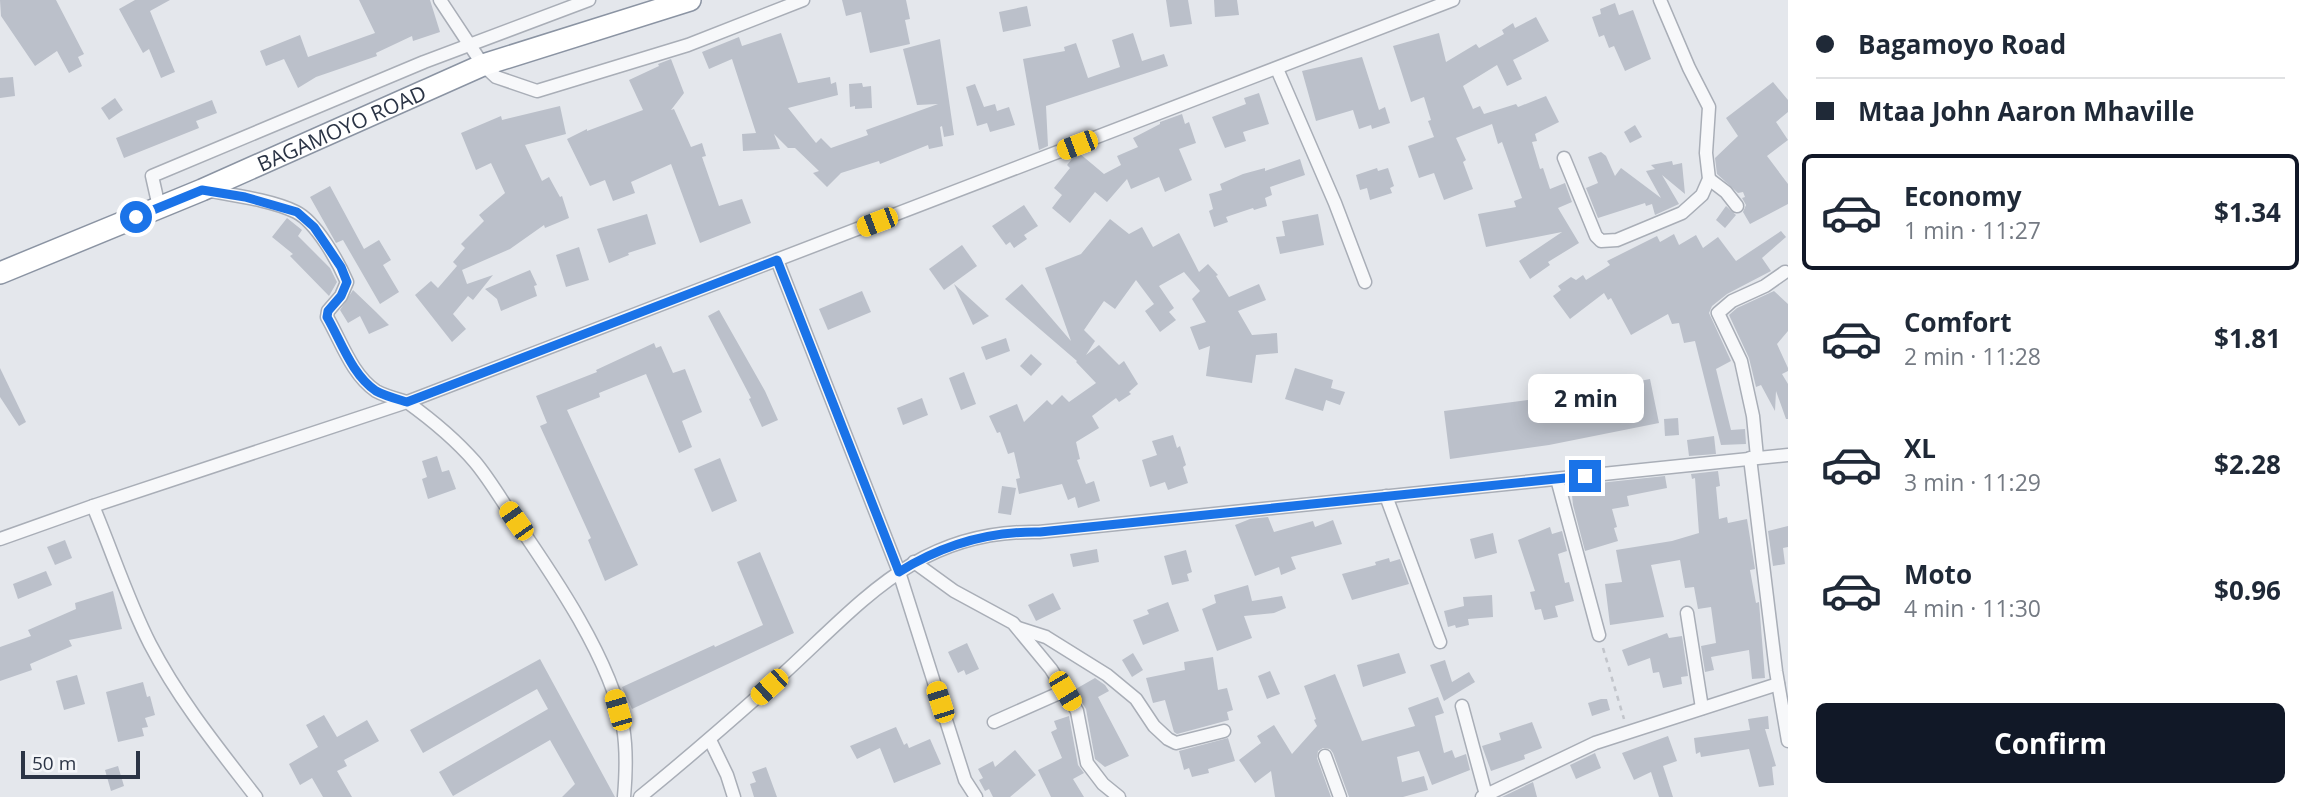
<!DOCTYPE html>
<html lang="en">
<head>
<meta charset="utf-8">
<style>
  :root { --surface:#fff; --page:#f6f6f7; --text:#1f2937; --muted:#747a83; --line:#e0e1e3; --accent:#111827 }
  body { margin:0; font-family:"Open Sans",sans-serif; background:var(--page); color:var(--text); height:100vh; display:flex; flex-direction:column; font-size:26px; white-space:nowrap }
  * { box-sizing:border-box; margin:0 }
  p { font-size:23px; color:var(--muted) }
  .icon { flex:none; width:38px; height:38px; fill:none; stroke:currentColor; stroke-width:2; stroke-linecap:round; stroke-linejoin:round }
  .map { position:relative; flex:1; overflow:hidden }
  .drawer { display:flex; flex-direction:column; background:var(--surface); width:525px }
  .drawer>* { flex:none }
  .banner { display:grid; align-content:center; height:154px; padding:0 28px; background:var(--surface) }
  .scale { position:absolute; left:21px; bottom:18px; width:119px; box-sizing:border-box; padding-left:7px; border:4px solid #2b3445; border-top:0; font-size:19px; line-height:24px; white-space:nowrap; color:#2b3445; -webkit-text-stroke:5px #f4f6f9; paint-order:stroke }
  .end { position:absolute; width:32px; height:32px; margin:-16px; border:9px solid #1a73e8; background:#fff; box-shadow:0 0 0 4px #fff }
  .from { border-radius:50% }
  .bubble { position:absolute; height:49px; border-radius:10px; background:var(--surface); box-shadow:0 4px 18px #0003; font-size:23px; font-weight:700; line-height:49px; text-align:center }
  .car { position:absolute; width:21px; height:42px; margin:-21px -10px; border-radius:9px; box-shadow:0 0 5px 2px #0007; background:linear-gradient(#f5c518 24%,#345 0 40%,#f5c518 0 76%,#345 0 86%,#f5c518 0) }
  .banner b { display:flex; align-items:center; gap:24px; height:66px; font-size:26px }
  .banner b+b { border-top:2px solid var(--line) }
  .banner i { width:18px; height:18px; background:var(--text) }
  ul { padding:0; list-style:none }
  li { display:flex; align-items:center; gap:21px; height:116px; margin:0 14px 10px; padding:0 14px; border:4px solid transparent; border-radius:10px }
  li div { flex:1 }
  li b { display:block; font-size:26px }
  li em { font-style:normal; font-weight:700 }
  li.on { border-color:var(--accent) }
  li>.icon { width:63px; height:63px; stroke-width:1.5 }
  .cta { display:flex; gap:14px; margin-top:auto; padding:14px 28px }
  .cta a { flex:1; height:80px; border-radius:10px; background:var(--accent); color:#fff; font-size:28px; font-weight:700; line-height:80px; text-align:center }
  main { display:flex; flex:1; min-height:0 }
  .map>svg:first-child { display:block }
  .building { fill:#bbc0ca }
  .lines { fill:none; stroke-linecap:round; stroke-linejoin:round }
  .minor-casing { stroke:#a9aeb7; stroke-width:15 }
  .trunk-casing { stroke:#8b94a3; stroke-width:24 }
  .path { stroke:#c2c5cb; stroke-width:2.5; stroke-dasharray:5 5; stroke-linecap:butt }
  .minor { stroke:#f7f8fa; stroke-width:12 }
  .trunk { stroke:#fff; stroke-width:21 }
  .route { stroke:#1a73e8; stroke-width:9 }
  .labels { text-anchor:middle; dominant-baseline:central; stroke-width:7; stroke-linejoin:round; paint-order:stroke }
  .street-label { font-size:21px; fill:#2b3445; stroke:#f4f6f9 }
</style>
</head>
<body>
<main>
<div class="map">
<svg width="1788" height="797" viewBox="0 0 1788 797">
  <rect width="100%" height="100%" fill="#e4e7ec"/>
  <!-- building -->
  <g class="building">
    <polygon points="0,0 56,0 84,54 78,57 82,66 69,73 57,51 35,66 1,16"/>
    <polygon points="135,0 170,0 150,11 175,72 161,78 149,49 143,53 119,9"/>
    <polygon points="359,0 430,0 440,32 413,41 412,36 376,53 377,56 316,77 298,88 284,59 266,66 260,51 300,35 308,57 375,33"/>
    <polygon points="842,0 906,0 910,19 905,20 910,44 870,53 861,12 846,16"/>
    <polygon points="1166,0 1188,0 1192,24 1170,27"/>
    <polygon points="1214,0 1237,0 1239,15 1215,17"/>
    <polygon points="1615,3 1619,15 1633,10 1651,59 1625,71 1614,46 1609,48 1604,35 1599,37 1592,17 1601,14 1600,9"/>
    <polygon points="1027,6 1031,26 1003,32 999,12"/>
    <polygon points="1536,17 1549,41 1513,60 1522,79 1507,86 1497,65 1463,86 1473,109 1480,106 1484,114 1516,104 1518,107 1546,96 1559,122 1535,134 1537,141 1532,142 1540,169 1543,168 1550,189 1565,183 1572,202 1558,208 1579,243 1548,262 1550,265 1530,279 1519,261 1562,232 1486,247 1478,214 1516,207 1514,201 1522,198 1502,142 1498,144 1492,124 1456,138 1466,160 1463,162 1473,189 1444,200 1434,173 1419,178 1408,146 1434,137 1428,121 1431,120 1424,97 1411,102 1393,46 1439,33 1446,62 1476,44 1479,48 1504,34 1502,30 1513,23 1515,28"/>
    <polygon points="781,33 798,83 830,77 831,84 836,82 838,95 788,108 816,143 821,138 831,148 868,135 866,130 938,104 917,105 903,49 940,39 954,135 944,137 942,126 940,127 943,146 929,149 928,145 880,164 879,161 841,173 827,187 813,173 819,171 795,148 788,148 774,134 780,149 743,151 742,134 756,133 732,59 709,69 702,52 739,37 742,46"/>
    <polygon points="1133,33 1142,61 1164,54 1168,66 1046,106 1048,146 1039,150 1023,59 1065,51 1064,47 1076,43 1088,78 1120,67 1112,40"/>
    <polygon points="1362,57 1379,110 1385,107 1390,123 1372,129 1371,125 1359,129 1353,110 1316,121 1302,71"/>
    <polygon points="671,59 684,93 671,110 674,109 691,147 702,143 706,156 702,157 719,206 742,199 751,223 700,243 671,164 631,182 635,193 613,201 605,180 590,186 567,139 587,129 587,131 643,110 629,80 659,66 658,64"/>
    <polygon points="13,77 15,96 0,98 0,78"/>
    <polygon points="1773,82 1788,100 1788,112 1776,122 1788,140 1767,156 1788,184 1788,204 1750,224 1743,212 1746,205 1742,198 1745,197 1743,192 1738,193 1717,174 1715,158 1738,136 1726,118"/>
    <polygon points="862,83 863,87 871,86 872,108 855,109 855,106 850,107 849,84"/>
    <polygon points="975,84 984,107 995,104 997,111 1009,107 1015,125 990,132 987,123 977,126 966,87"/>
    <polygon points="1259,93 1269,124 1243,132 1246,141 1225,148 1212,117 1246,104 1244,98"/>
    <polygon points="115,98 123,110 109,120 101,108"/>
    <polygon points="212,100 217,113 196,121 199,128 124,158 116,138"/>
    <polygon points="560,106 566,134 525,145 542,181 549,177 560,197 562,196 569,218 545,228 544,225 510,249 462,270 467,284 493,275 473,300 468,296 453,314 466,329 452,342 415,295 431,281 438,288 457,266 453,262 465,248 461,244 484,221 479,215 505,193 491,163 476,170 461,133 501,116 502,120"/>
    <polygon points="1182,114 1185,124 1189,122 1196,143 1179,149 1192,180 1165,192 1159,177 1131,189 1127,179 1107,202 1095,192 1070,223 1052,208 1062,195 1054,188 1070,168 1067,165 1076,154 1079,153 1104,174 1121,165 1117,156 1138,147 1133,138 1160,124 1160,122"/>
    <polygon points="1635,125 1642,137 1630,143 1624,132"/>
    <polygon points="1601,152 1606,156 1615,176 1621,168 1661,198 1646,171 1655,169 1651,165 1672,161 1673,165 1682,163 1685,194 1662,175 1679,204 1655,215 1652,204 1646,206 1645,203 1598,218 1586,188 1598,183 1588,157"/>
    <polygon points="1300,159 1305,175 1270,187 1272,195 1265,198 1267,206 1254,210 1253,208 1226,217 1228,222 1214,227 1209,211 1213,209 1209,194 1222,190 1220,184 1243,174 1265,168 1265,171"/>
    <polygon points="1377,168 1378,171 1388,168 1394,186 1390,188 1392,193 1370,200 1367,188 1360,190 1356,175"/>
    <polygon points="330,186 364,249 379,240 391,260 383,265 399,292 380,304 343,240 336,243 310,197"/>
    <polygon points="1024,205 1038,226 1024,235 1027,239 1014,248 1010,242 1006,245 992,226"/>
    <polygon points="1726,206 1736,215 1725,228 1716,220"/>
    <polygon points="647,214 656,244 628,253 629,255 609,263 597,229"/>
    <polygon points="1318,214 1324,245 1280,254 1276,237 1285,236 1282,221"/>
    <polygon points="287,218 302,230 298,236 330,268 337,282 329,296 290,256 293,254 272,237"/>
    <polygon points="1110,219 1129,234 1142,227 1153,247 1179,233 1199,272 1208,264 1218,275 1216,276 1229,297 1259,284 1266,300 1238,311 1252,335 1277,333 1278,353 1256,355 1252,383 1206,376 1210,346 1199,350 1190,327 1206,322 1192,299 1200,291 1184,272 1159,286 1174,308 1169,312 1176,320 1160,332 1145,311 1154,304 1136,280 1115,309 1104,301 1084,330 1095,341 1086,355 1099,345 1119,365 1124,361 1138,384 1129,392 1131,394 1119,402 1116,398 1092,416 1099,428 1076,442 1080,459 1077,460 1086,484 1094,481 1100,501 1078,508 1075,497 1068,500 1062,484 1019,494 1016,479 1020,478 1014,452 1008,454 1000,432 997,433 989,416 1017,404 1024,422 1047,400 1052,405 1062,395 1069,402 1096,383 1076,362 1077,361 1005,299 1022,284 1071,341 1045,268 1081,254"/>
    <polygon points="1781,231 1786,237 1762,258 1771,271 1727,294 1712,306 1709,313 1731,361 1716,369 1731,430 1745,429 1746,444 1721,445 1695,341 1684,343 1679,323 1672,324 1668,314 1631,335 1611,298 1608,300 1604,293 1570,319 1553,296 1561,290 1558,286 1571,277 1576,280 1583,275 1586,280 1610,265 1607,261 1657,236 1660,242 1674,234 1679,245 1696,235 1703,248 1718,237 1736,261"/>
    <polygon points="962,245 977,266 944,290 929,269"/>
    <polygon points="579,247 589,280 566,287 556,255"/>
    <polygon points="530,270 537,285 534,286 537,296 501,311 497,299 485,289"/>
    <polygon points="954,284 989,316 973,325"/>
    <polygon points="353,290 376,312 389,325 369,334 360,316 348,323 340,310"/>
    <polygon points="862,291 871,312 828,330 819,309"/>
    <polygon points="1774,291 1788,304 1788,331 1777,344 1788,368 1788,371 1782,374 1788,384 1788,419 1786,419 1776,391 1775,411 1761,385 1756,387 1749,358 1729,315 1737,308"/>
    <polygon points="719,310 765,391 778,420 762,427 749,399 751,398 708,316"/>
    <polygon points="1006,338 1010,351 986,360 981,347"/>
    <polygon points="654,343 656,348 661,346 673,373 685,369 702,412 682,421 692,447 679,453 646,374 599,393 600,397 567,410 638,565 605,581 588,540 591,538 540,426 547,423 536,396 597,372 596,370"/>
    <polygon points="1031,354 1042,364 1031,376 1020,366"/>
    <polygon points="0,368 26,422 19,426 0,397"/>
    <polygon points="1295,368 1333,380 1331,388 1345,392 1340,405 1326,400 1323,411 1285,399"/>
    <polygon points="964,372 976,404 961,410 949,378"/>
    <polygon points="1650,379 1659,423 1549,445 1450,459 1444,411 1543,398 1543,400"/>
    <polygon points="922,398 928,415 903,425 897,408"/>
    <polygon points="1678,418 1679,435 1665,436 1664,419"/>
    <polygon points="1173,435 1177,448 1180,446 1186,465 1183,467 1188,483 1168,490 1165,482 1150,487 1142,460 1157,455 1152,441"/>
    <polygon points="1714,436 1716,454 1689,456 1687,440"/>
    <polygon points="437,456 442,472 449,470 456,489 428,499 422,479 427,477 422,461"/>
    <polygon points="720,458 737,501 712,512 694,469"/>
    <polygon points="1718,471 1720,486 1716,487 1719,519 1727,517 1728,523 1747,519 1755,569 1750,570 1756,603 1759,602 1765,678 1752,679 1749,650 1711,657 1714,670 1705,672 1701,646 1716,643 1711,607 1698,609 1694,587 1685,588 1680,560 1651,565 1664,617 1610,625 1605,584 1622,582 1616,550 1672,541 1699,533 1695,478 1692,479 1691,474"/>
    <polygon points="1665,476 1667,488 1627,496 1629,506 1612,509 1617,527 1614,528 1618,541 1585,551 1573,505 1571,486"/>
    <polygon points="1002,486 1016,488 1011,515 998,513"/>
    <polygon points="1268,517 1274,532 1313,521 1315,527 1333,520 1342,544 1291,557 1296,569 1281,575 1279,567 1255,576 1235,525 1250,519"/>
    <polygon points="1788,526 1788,547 1783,548 1785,564 1773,566 1768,531"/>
    <polygon points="1550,527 1552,534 1562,531 1567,551 1558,554 1565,583 1569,582 1574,601 1555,606 1558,617 1544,620 1541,609 1535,610 1530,592 1535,591 1518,540"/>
    <polygon points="1493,533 1497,553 1475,559 1470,539"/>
    <polygon points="65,540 72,558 55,565 47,547"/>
    <polygon points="1097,549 1099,562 1073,567 1070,554"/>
    <polygon points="1186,550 1192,572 1187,574 1189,581 1172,585 1164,556"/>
    <polygon points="760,552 794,633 632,709 622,687 714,645 715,647 763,625 737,562"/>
    <polygon points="1389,558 1390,562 1400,559 1409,584 1352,600 1342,574 1376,565 1375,562"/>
    <polygon points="46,571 52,585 18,599 13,584"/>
    <polygon points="1248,585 1252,601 1282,596 1286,608 1274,613 1244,616 1252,638 1217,651 1202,609 1216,603 1214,595"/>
    <polygon points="113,591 122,629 69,640 72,646 30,664 32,670 0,681 0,647 31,636 28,630 76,609 75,603"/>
    <polygon points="1053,593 1061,609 1036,621 1028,605"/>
    <polygon points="1492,595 1493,617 1468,619 1469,625 1456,628 1455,625 1448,627 1444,611 1464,606 1463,597"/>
    <polygon points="1168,602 1179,631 1143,645 1133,620 1149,614 1147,610"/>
    <polygon points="1667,633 1669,638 1682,636 1688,676 1681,677 1682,684 1663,688 1659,672 1653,673 1650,658 1628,666 1622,650"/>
    <polygon points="967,643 979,669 966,675 964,670 958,673 948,652"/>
    <polygon points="1133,653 1143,670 1132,677 1122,660"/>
    <polygon points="1399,653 1406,673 1363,687 1357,665"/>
    <polygon points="1213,657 1218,690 1227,688 1233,710 1227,712 1229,720 1177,734 1174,732 1165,700 1153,703 1146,678 1185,670 1184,662"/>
    <polygon points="540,659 615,797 562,797 575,784 550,740 453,796 439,772 548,709 537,689 423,753 410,730"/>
    <polygon points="1445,660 1452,682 1469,672 1475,682 1444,701 1430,665"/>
    <polygon points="1270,671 1280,694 1267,699 1258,676"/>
    <polygon points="1335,674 1362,741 1415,726 1408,708 1438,697 1444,713 1435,716 1444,753 1452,750 1455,758 1466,754 1470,770 1432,785 1419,751 1397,757 1402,782 1424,776 1428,790 1403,797 1349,797 1333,753 1330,749 1323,748 1318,751 1317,758 1331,797 1275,797 1271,771 1255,783 1239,760 1261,743 1257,736 1274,725 1292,754 1317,726 1314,720 1316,719 1304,686"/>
    <polygon points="77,675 85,704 64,710 56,681"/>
    <polygon points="1095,678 1105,685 1109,691 1098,697 1129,756 1105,767 1095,759 1086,709 1074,690"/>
    <polygon points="143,682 147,697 150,696 155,715 145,718 148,727 142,728 144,736 118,742 106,692"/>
    <polygon points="1601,699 1607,699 1610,710 1592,716 1588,703"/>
    <polygon points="324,715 337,737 367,720 379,741 344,760 347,766 337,771 352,797 323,797 312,778 300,785 289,764 318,747 306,725"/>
    <polygon points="1069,716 1078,765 1084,773 1073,779 1084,797 1051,797 1038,770 1062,758 1051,732 1057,729 1054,721"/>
    <polygon points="1768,716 1769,729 1765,729 1776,766 1772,767 1774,785 1759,787 1749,749 1701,757 1700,752 1696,754 1694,738 1750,730 1748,719"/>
    <polygon points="1532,722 1542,748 1524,755 1525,759 1491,771 1482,746 1501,740 1499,733"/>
    <polygon points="896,727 904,745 907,743 909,748 930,739 941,764 894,783 880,748 857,759 850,746"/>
    <polygon points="1668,736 1677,761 1663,766 1673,797 1659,797 1651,772 1634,780 1622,753"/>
    <polygon points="1228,738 1235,761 1208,769 1209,773 1192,777 1189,768 1184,770 1179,751"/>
    <polygon points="1015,750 1036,775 1010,797 993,797 989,789 985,791 979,780 983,778 978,769 993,761 995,767"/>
    <polygon points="1595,753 1601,768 1576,779 1570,765"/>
    <polygon points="118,766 124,786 111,791 105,770"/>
    <polygon points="766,767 777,797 754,797 750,784 756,782 752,772"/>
    <polygon points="1533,782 1537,797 1502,797"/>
  </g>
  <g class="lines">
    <defs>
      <g id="minor">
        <polyline points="440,0 483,65 496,77 537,91 688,45 803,0"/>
        <polyline points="1277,69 1335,203 1365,282"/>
        <polyline points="1564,158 1596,236 1601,241 1617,240 1682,213 1702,195 1709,179 1706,153 1709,107 1689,68 1660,0"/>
        <polyline points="1709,179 1726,192 1737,206"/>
        <path d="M205,190C232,195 272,200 296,212C316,222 338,261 347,282L341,296L328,311L327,317C341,341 352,375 376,391C385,396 397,399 407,402L1453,0"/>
        <polyline points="159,207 152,176 424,62 589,0"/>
        <polyline points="777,260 899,572 965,780 976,797"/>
        <polyline points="1757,457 1753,416 1741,361 1718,313 1732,301 1765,286 1785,272"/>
        <polyline points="1750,458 1776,671 1788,741"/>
        <polyline points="1557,479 1599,635"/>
        <polyline points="1386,496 1440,642"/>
        <path d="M93,506C112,551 128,601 150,644C179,700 218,748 256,797"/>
        <path d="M0,539L93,506L407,402C432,420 455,439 475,462C490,480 502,501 515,520C553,575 612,661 623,727C627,750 626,774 624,797"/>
        <polyline points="914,562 954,591 1013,623 1051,669 1077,711 1087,763 1103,784 1119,797"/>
        <polyline points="1687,613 1702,708"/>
        <polyline points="1018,628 1046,637 1107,675 1136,699 1154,726 1168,739 1176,743 1224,731"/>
        <polyline points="1462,706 1486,795"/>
        <polyline points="994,722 1064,691"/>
        <polyline points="710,740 727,775 734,797"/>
        <polyline points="1325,756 1340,797"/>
        <path d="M640,797C688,758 735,717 782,675C863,601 919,529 1039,532L1788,455"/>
        <polyline points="1482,797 1595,743 1778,684"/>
      </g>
      <g id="trunk">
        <path id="s1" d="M0,273L202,190L483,65L690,0"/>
      </g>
    </defs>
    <!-- minor casing -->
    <use href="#minor" class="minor-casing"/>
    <!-- trunk casing -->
    <use href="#trunk" class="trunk-casing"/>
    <!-- path -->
    <polyline class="path" points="1603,648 1624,719"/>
    <!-- minor -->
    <use href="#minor" class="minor"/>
    <!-- trunk -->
    <use href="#trunk" class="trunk"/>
  </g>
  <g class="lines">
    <!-- route -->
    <path class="route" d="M136,217L202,190L245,197L297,212L314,227L341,267L347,282L341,296L328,311L327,317C341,341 352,375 376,391C385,396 397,399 407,402L777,260L899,572C942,545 988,531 1040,532L1585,476"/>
  </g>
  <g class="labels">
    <!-- street labels -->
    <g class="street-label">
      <text stroke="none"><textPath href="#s1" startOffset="371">BAGAMOYO ROAD</textPath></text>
    </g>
  </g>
</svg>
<div class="scale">50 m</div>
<i class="end from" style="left:136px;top:217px"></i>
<i class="end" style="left:1585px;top:476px"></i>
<div class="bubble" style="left:1528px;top:374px;width:116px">2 min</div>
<i class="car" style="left:1077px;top:145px;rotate:249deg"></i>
<i class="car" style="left:877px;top:222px;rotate:249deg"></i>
<i class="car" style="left:516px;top:521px;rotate:325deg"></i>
<i class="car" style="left:769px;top:687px;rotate:228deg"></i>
<i class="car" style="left:1065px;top:691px;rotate:149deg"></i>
<i class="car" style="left:940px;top:702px;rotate:342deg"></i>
<i class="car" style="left:618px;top:710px;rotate:344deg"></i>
</div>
<section class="drawer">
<div class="banner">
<b><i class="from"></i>Bagamoyo Road</b>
<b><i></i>Mtaa John Aaron Mhaville</b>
</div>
<ul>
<li class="on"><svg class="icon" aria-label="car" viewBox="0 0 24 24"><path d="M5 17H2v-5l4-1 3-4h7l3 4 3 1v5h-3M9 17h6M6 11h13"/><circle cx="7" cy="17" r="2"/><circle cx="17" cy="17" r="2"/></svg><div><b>Economy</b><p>1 min · 11:27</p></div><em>$1.34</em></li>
<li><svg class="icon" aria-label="car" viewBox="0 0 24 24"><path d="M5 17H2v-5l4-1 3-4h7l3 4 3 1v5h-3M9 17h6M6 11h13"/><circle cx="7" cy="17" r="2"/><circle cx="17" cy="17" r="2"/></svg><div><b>Comfort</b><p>2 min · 11:28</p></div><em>$1.81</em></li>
<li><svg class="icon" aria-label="car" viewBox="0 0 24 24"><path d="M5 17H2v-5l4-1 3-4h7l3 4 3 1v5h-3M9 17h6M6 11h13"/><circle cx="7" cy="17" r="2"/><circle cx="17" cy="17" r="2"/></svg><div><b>XL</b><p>3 min · 11:29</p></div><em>$2.28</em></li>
<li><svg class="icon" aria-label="car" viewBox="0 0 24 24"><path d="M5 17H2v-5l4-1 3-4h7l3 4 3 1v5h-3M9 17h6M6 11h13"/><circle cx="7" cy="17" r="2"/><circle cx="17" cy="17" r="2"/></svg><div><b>Moto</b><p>4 min · 11:30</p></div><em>$0.96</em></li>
</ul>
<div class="cta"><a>Confirm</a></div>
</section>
</main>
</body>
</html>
